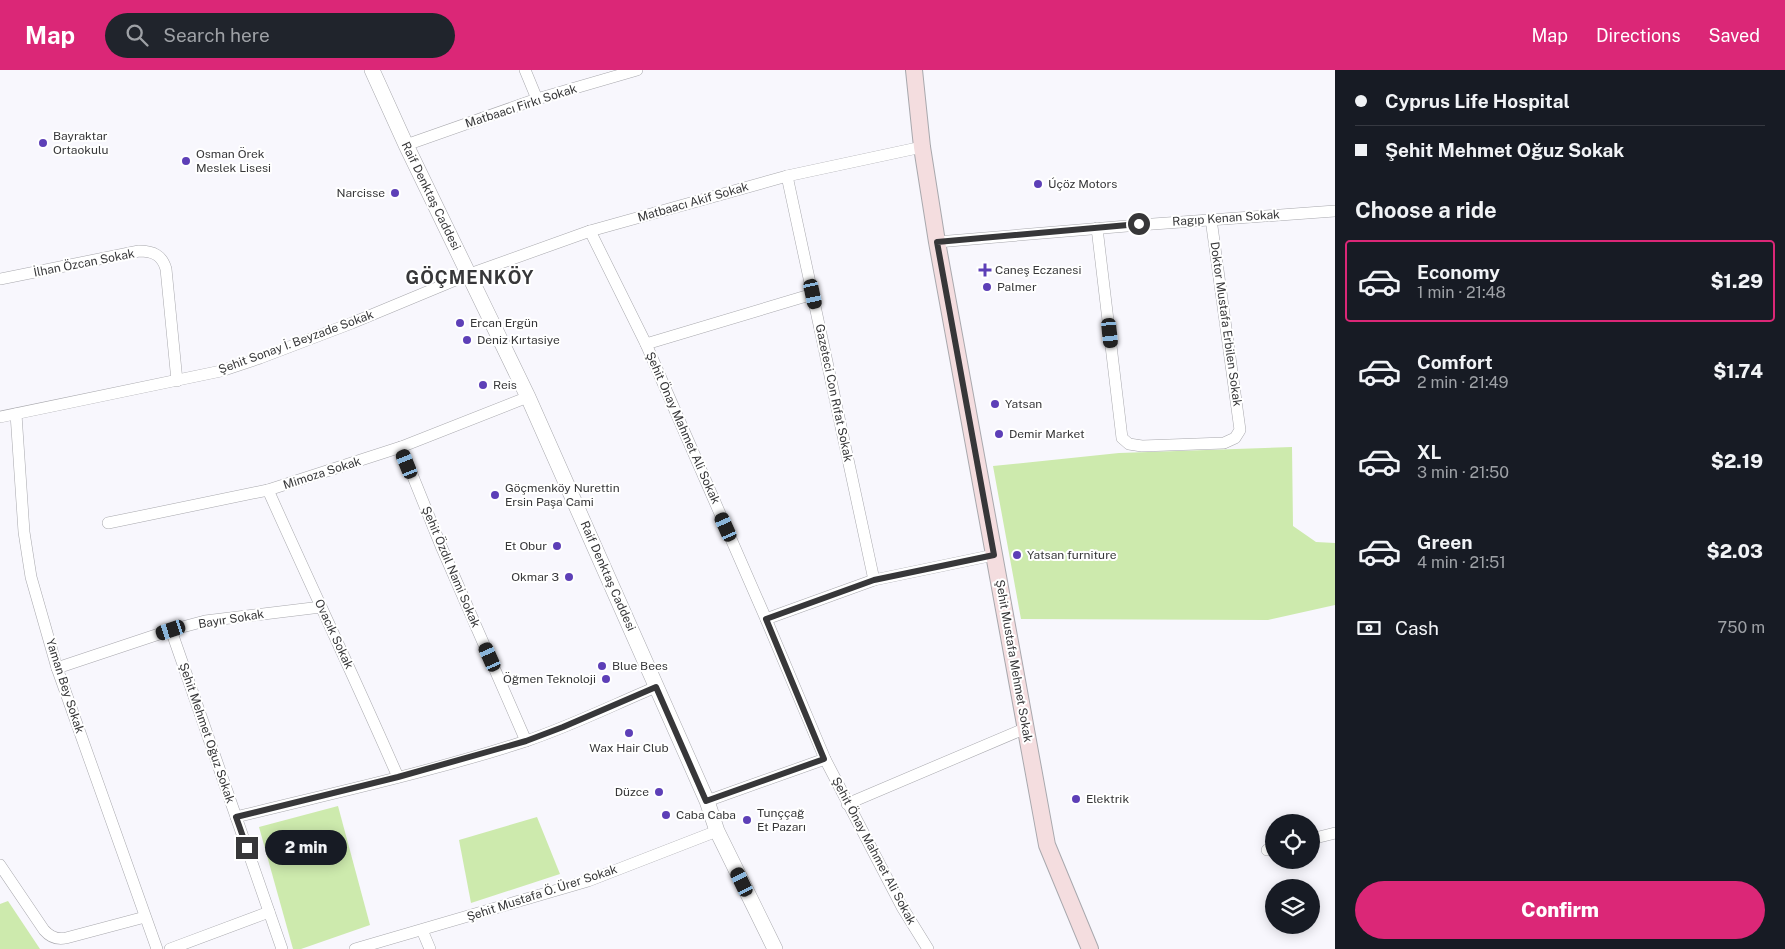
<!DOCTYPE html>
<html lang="en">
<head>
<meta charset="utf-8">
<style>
  :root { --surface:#171b24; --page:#20242c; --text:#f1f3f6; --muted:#9ea1a6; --line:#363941; --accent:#db2777 }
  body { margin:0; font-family:"Public Sans",sans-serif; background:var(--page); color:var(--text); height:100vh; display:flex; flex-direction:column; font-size:19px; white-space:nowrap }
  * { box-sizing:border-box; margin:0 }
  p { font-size:16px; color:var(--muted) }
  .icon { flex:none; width:28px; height:28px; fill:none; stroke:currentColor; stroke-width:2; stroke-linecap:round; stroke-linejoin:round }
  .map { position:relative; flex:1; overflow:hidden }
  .details { display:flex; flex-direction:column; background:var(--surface); width:450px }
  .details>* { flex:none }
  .banner { display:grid; align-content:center; height:110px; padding:0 20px; background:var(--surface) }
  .controls { position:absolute; left:1265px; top:744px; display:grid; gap:10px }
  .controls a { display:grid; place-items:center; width:55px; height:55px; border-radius:50%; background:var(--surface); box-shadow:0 2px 12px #0003; font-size:25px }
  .end { position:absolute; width:22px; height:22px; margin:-11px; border:6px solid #373739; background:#fff; box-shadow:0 0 0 2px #fff }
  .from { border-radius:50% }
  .bubble { position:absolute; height:35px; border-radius:18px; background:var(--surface); box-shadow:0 2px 12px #0003; font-size:16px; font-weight:800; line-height:35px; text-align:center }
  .car { position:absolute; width:15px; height:30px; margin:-15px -8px; border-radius:6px; box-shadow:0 0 4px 1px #0007; background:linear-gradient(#222 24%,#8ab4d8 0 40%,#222 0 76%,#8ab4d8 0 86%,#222 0) }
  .banner b { display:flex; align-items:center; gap:18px; height:48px; font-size:19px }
  .banner b+b { border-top:1px solid var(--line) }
  .banner i { width:12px; height:12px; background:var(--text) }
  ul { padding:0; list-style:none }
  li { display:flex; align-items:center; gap:15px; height:82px; margin:0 10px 8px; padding:0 10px; border:2px solid transparent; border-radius:5px }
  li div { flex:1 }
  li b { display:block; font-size:19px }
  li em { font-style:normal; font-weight:800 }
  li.current { border-color:var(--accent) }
  li>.icon { width:45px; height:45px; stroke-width:1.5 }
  h2 { padding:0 20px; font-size:22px; line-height:60px }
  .pay { display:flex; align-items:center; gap:12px; height:55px; padding:0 20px; font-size:19px }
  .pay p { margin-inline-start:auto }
  .button { display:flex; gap:10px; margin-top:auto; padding:10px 20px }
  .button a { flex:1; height:58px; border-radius:30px; background:var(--accent); color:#fff; font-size:20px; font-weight:800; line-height:58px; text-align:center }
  header { display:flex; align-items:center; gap:30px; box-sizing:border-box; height:70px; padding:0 25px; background:var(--accent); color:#fff }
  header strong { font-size:24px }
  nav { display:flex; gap:28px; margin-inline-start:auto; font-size:18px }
  .search { width:350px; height:45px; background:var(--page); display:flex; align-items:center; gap:12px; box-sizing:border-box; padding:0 18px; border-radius:28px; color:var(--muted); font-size:19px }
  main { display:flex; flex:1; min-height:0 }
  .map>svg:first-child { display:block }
  .green { fill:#cdeaad }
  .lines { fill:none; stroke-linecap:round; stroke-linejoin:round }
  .minor-casing { stroke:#a8a8ad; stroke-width:12 }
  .tertiary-casing { stroke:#a8a8ad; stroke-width:16 }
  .secondary-casing { stroke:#a8a8ad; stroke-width:18 }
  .minor { stroke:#fff; stroke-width:11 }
  .tertiary { stroke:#fff; stroke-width:15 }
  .secondary { stroke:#f4dddf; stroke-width:16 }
  .route { stroke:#373739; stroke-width:6 }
  .poi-dot { fill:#5d3fb7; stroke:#fff; stroke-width:2 }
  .labels { text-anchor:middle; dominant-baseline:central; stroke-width:4; stroke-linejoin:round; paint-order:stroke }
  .street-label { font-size:12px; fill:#373739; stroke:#fff }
  .poi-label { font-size:12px; fill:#373739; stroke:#fff; text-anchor:start }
  .district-label { font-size:18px; font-weight:bold; letter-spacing:1px; fill:#373739; stroke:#fff }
</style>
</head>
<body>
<header>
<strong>Map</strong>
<div class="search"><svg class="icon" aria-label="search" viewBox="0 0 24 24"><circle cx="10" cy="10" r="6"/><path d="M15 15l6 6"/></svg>Search here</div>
<nav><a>Map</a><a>Directions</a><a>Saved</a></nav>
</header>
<main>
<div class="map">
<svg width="1335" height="879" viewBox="0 0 1335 879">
  <rect width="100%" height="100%" fill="#f8f7fd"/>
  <!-- green -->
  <g class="green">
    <polygon points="1292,377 1293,456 1316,472 1335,473 1335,535 1268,550 1021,549 993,396 1119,383"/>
    <polygon points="338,736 370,855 301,879 293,879 259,757"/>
    <polygon points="537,747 560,804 471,833 459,770"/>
    <polygon points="8,831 40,879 0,879 0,834"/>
  </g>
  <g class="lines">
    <defs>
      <g id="minor">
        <polyline points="525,0 537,29"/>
        <polyline points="406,75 537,29 637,0"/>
        <polyline points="787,106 874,510"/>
        <polyline points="1097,158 1122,368 1129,374 1142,376 1224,373 1235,368 1240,360 1211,149"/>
        <polyline points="590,161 646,274 766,549 825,689 902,837 928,879"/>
        <polyline points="937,172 1139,155 1335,141"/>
        <path d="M0,209L139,181C153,181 162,185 166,199L177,311"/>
        <polyline points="646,274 813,224"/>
        <polyline points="16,344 24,462 31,507 57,598 157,879"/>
        <polyline points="0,347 221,301 260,288 352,253 470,204 590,161 787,106 922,77"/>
        <polyline points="401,377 441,476 526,671"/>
        <path d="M268,420C311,516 356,611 398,707"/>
        <polyline points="108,453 268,420 401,377 528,327"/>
        <polyline points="766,549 874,510 994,485"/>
        <polyline points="171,560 282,879"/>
        <polyline points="57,598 171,560 205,551 321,537"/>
        <polyline points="707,731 825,689"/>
        <polyline points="847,734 1026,658"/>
        <path d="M236,747C333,723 431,702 526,671C571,656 613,635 656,617"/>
        <polyline points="1311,769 1335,763"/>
        <polyline points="1267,780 1274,779"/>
        <path d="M0,795L44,860C50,867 57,870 66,868L145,847"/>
        <polyline points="422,860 430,879"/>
        <polyline points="170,879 269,842"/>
        <polyline points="355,879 588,811 717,761"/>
      </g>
      <polyline id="tertiary" points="372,0 406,75 528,327 707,731 717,761 775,879"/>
      <polyline id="secondary" points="914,0 922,77 937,172 1047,775 1090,879"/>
    </defs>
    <!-- minor casing -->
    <use href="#minor" class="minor-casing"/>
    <!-- tertiary casing -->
    <use href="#tertiary" class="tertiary-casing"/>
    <!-- secondary casing -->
    <use href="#secondary" class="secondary-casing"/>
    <!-- minor -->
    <use href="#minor" class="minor"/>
    <!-- tertiary -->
    <use href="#tertiary" class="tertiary"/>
    <!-- secondary -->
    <use href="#secondary" class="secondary"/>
  </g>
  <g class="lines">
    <!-- route -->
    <polyline class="route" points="247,778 236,747 398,707 526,671 563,657 656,617 706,731 824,689 766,549 874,510 994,485 937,172 1139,154"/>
  </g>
  <!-- markers -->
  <g class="poi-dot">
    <circle cx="43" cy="73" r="5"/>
    <circle cx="186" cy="91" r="5"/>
    <circle cx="1038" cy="114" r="5"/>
    <circle cx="395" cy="123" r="5"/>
    <path d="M982.5 192.5h5v5h5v5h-5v5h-5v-5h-5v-5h5z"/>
    <circle cx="987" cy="217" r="5"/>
    <circle cx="460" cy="253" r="5"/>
    <circle cx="467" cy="270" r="5"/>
    <circle cx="483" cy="315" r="5"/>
    <circle cx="995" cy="334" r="5"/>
    <circle cx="999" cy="364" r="5"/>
    <circle cx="495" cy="425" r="5"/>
    <circle cx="557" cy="476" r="5"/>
    <circle cx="1017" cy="485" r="5"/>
    <circle cx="569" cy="507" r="5"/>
    <circle cx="602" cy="596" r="5"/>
    <circle cx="606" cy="609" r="5"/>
    <circle cx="629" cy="663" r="5"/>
    <circle cx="659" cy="722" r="5"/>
    <circle cx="1076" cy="729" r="5"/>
    <circle cx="666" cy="745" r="5"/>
    <circle cx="747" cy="750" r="5"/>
  </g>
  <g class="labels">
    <!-- street labels -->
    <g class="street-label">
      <text transform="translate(521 36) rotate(-18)">Matbaacı Firkı Sokak</text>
      <text transform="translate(431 126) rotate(64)">Raif Denktaş Caddesi</text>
      <text transform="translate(693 132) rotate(-16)">Matbaacı Akif Sokak</text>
      <text transform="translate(1226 148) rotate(-4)">Ragıp Kenan Sokak</text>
      <text transform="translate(84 193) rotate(-11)">İlhan Özcan Sokak</text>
      <text transform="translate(1226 254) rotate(82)">Doktor Mustafa Erbilen Sokak</text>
      <text transform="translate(296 272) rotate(-20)">Şehit Sonay İ. Beyzade Sokak</text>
      <text transform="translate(834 323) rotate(78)">Gazeteci Con Rıfat Sokak</text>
      <text transform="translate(683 358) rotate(66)">Şehit Önay Mahmet Ali Sokak</text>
      <text transform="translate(322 403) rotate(-18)">Mimoza Sokak</text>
      <text transform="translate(451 497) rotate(67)">Şehit Özdıl Nami Sokak</text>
      <text transform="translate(608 506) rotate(66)">Raif Denktaş Caddesi</text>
      <text transform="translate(231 549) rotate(-9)">Bayır Sokak</text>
      <text transform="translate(334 564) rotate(65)">Ovacık Sokak</text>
      <text transform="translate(1014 591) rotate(80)">Şehit Mustafa Mehmet Sokak</text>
      <text transform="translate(65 616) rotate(72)">Yaman Bey Sokak</text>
      <text transform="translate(207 663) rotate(71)">Şehit Mehmet Oğuz Sokak</text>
      <text transform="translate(874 781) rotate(62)">Şehit Önay Mahmet Ali Sokak</text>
      <text transform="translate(542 823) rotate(-18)">Şehit Mustafa Ö. Ürer Sokak</text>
    </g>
    <!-- poi labels -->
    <g class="poi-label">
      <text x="53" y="66">Bayraktar<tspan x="53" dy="14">Ortaokulu</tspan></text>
      <text x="196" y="84">Osman Örek<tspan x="196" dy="14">Meslek Lisesi</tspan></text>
      <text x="1048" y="114">Úçöz Motors</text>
      <text x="385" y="123" text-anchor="end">Narcisse</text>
      <text x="995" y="200">Caneş Eczanesi</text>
      <text x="997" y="217">Palmer</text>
      <text x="470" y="253">Ercan Ergün</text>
      <text x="477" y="270">Deniz Kırtasiye</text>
      <text x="493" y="315">Reis</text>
      <text x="1005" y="334">Yatsan</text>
      <text x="1009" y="364">Demir Market</text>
      <text x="505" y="418">Göçmenköy Nurettin<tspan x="505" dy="14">Ersin Paşa Cami</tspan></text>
      <text x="547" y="476" text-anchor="end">Et Obur</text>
      <text x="1027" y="485">Yatsan furniture</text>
      <text x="559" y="507" text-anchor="end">Okmar 3</text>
      <text x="612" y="596">Blue Bees</text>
      <text x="596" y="609" text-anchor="end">Öğmen Teknoloji</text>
      <text x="629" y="678" text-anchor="middle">Wax Hair Club</text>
      <text x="649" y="722" text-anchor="end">Düzce</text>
      <text x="1086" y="729">Elektrik</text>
      <text x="757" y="743">Tunççağ<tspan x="757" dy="14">Et Pazarı</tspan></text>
      <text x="676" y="745">Caba Caba</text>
    </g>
    <!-- district labels -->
    <g class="district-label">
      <text x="470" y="207">GÖÇMENKÖY</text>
    </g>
  </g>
</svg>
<div class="controls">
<a><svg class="icon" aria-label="locate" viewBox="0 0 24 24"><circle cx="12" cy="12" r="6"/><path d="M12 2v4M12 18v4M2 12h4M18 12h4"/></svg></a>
<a><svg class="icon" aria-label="layers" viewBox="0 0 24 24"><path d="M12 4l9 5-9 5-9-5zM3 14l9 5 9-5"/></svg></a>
</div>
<i class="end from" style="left:1139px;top:154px"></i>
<i class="end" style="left:247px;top:778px"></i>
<div class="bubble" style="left:265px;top:760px;width:82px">2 min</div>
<i class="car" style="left:813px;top:224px;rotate:168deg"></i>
<i class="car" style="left:1110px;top:263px;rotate:174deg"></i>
<i class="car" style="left:407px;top:394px;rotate:338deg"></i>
<i class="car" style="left:726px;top:457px;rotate:336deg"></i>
<i class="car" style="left:171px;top:560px;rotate:252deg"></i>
<i class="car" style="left:490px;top:587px;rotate:336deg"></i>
<i class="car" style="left:742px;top:812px;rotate:334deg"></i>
</div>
<section class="details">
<div class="banner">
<b><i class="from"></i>Cyprus Life Hospital</b>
<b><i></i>Şehit Mehmet Oğuz Sokak</b>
</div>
<h2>Choose a ride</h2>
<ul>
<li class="current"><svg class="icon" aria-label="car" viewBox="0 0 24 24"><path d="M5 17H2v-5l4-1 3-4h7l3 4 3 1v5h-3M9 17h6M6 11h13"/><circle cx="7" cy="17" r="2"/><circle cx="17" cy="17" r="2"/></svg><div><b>Economy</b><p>1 min · 21:48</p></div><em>$1.29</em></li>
<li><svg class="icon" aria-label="car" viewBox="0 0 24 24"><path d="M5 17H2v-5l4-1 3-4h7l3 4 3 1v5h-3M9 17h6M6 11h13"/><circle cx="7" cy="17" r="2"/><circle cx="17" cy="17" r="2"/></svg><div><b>Comfort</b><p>2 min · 21:49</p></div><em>$1.74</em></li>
<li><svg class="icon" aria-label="car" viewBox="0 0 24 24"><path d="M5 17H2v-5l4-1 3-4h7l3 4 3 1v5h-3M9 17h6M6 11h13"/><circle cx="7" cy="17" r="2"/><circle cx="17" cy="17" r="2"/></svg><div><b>XL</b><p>3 min · 21:50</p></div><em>$2.19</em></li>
<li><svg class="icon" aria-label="car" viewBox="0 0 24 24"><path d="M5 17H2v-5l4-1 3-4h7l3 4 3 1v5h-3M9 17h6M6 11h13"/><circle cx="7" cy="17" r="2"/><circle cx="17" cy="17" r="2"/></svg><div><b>Green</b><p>4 min · 21:51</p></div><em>$2.03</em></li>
</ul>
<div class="pay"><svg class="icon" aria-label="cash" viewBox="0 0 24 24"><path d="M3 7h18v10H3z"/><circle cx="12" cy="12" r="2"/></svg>Cash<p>750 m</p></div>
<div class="button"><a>Confirm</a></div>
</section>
</main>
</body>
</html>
